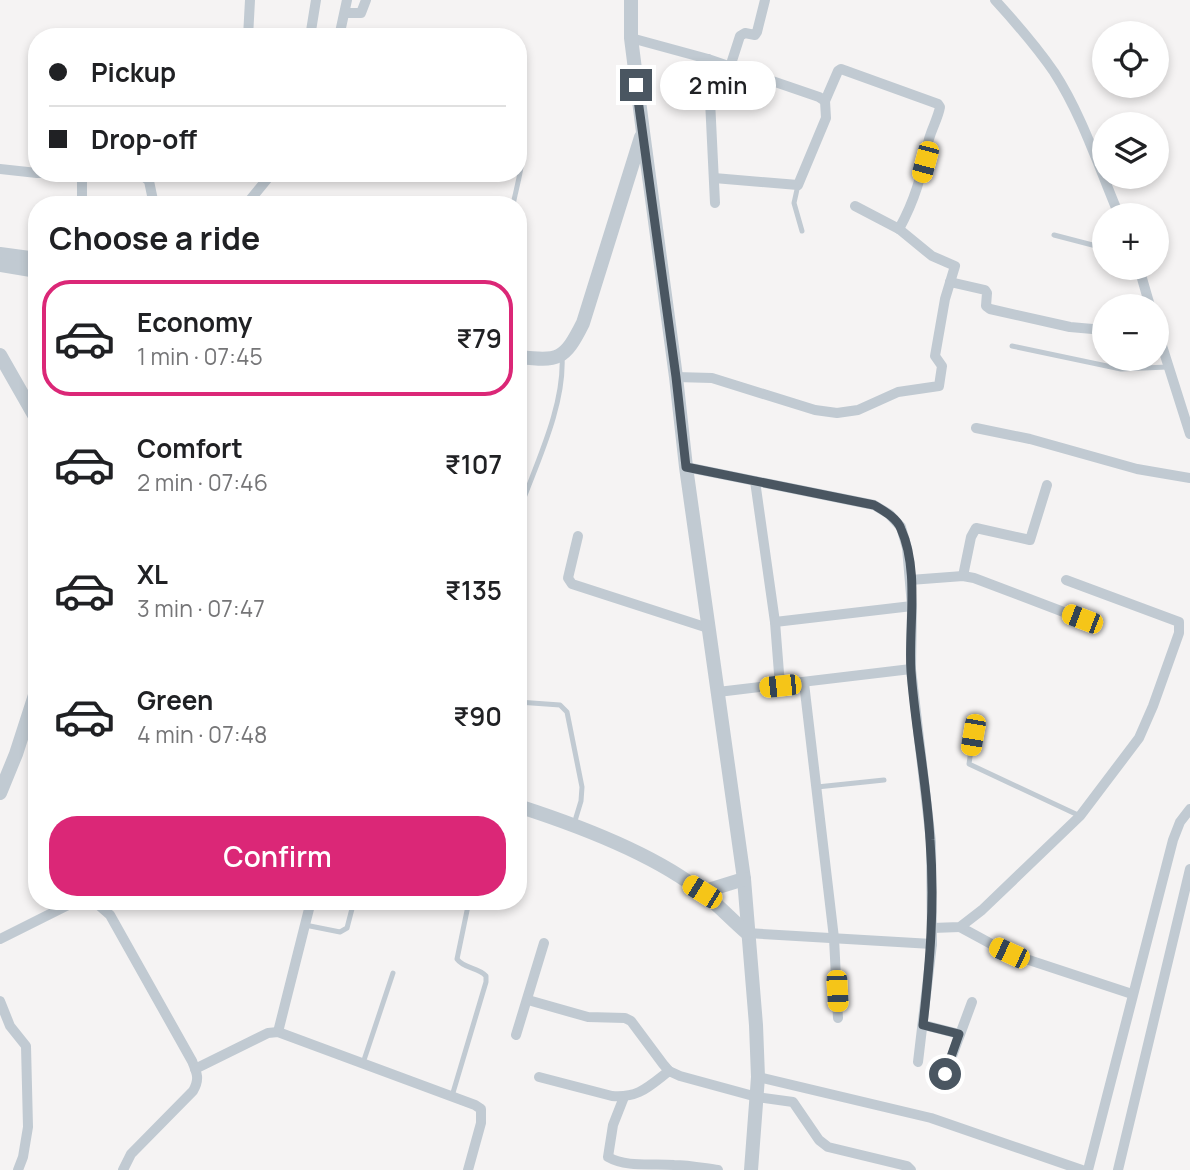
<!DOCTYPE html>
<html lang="en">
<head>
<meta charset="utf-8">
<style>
  :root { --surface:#fff; --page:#f2f2f2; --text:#202124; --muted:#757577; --line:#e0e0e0; --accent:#db2777 }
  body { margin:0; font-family:Manrope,sans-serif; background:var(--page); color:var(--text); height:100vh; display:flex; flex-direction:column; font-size:26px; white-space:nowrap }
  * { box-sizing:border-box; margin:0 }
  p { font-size:23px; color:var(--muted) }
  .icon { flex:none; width:38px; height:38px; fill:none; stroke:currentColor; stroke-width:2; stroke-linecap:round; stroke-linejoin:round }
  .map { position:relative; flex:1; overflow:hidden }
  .panel { position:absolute; left:28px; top:196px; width:499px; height:714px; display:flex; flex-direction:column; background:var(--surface); border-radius:28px; box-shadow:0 4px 10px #0003 }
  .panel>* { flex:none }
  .guide { position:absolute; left:28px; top:28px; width:499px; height:154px; border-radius:28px; box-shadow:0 4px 10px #0003; display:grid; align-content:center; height:154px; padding:0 21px; background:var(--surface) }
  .tools { position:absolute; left:1092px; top:21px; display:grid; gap:14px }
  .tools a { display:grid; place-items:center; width:77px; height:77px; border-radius:50%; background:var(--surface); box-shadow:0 4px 10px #0003; font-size:35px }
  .end { position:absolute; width:32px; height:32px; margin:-16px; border:9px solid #4a5661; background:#fff; box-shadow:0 0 0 4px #fff }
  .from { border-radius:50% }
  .bubble { position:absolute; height:49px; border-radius:24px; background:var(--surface); box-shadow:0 4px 10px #0003; font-size:23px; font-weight:600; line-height:49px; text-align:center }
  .car { position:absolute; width:21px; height:42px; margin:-21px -10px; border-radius:9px; box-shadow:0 0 5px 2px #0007; background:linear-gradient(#f5c518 24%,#345 0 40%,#f5c518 0 76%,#345 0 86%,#f5c518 0) }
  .guide b { display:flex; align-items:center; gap:24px; height:66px; font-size:26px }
  .guide b+b { border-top:2px solid var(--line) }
  .guide i { width:18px; height:18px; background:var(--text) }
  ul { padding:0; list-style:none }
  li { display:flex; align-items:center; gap:21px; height:116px; margin:0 14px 10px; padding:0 7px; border:4px solid transparent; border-radius:28px }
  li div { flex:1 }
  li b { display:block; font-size:26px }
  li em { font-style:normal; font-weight:600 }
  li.on { border-color:var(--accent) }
  li>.icon { width:63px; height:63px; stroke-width:1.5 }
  h2 { padding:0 21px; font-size:32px; line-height:84px }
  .button { display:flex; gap:14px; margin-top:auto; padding:14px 21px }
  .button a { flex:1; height:80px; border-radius:28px; background:var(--accent); color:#fff; font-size:28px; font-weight:600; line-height:80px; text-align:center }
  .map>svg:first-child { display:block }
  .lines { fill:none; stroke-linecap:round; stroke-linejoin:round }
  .service { stroke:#c1cad2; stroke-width:5 }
  .minor { stroke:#c1cad2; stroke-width:10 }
  .tertiary { stroke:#c1cad2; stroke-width:14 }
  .route { stroke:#4a5661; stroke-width:9 }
</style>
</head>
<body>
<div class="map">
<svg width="1190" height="1170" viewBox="0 0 1190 1170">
  <rect width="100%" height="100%" fill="#f5f3f3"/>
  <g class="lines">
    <!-- service -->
    <g class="service">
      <polyline points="798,185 794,203 802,231"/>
      <path d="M513,205C517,183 529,150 518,131"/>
      <polyline points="1054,235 1104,248"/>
      <polyline points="1012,346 1121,369 1167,367"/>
      <path d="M518,514C535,466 565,407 562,356"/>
      <polyline points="518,702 560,705 567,712 582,787 581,801 574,824"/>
      <polyline points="973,735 969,764 1078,815"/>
      <polyline points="817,787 884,780"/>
      <polyline points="305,925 340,932 347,928 354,901"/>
      <polyline points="363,1063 393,973"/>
      <path d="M452,1096L486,982V976C478,967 464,969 457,959L469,901"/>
    </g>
    <!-- minor -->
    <g class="minor">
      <path d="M995,0C1016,23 1036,46 1054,72C1082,115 1099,168 1119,215"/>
      <polyline points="345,13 361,13 366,0"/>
      <polyline points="248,37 250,0"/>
      <polyline points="310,37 316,0"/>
      <polyline points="339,37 347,0"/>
      <polyline points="631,38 708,59 819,97 825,101 826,118 798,185 714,178"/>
      <polyline points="708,59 715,203"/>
      <polyline points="730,67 740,36 745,33 755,35 757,32 765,0"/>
      <path d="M825,101L838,71L841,69L938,104L940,107C938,118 932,128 929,139C921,175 917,196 899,229"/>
      <polyline points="0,169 37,173"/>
      <polyline points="38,173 67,173"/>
      <polyline points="125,173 143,176 149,181 154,205"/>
      <polyline points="82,205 82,173"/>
      <polyline points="246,205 272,173"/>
      <polyline points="1139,268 1150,306"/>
      <polyline points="950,282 985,290 987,293 986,306 990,309 1070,327 1104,330"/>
      <polyline points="1157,330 1190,434"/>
      <polyline points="676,377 712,378 815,410 837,413 858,410 898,392 939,386 942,366 935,356 945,299 955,266 932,256 899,229 855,206"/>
      <polyline points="976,428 1030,439 1137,469 1190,478"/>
      <polyline points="686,467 874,505 889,514 901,527 907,548 912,606 911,669 931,842 932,944 747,933"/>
      <polyline points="755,481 775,622 780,686"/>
      <polyline points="578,536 568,578 572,584 708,628"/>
      <polyline points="963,576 971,537 976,528 1030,540 1047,485"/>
      <polyline points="910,580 963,576 974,578 1082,619"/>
      <polyline points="775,622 912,606"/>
      <polyline points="804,683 834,938 838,1018"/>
      <polyline points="718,692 911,669"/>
      <path d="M94,901L110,915L192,1061C197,1073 200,1079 193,1091L131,1154L123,1170"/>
      <polyline points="960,927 1008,953 1132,994"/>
      <polyline points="932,928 960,927 982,910 1080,816 1139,738 1153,706 1179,633 1179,622 1066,580"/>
      <polyline points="0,939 76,901"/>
      <polyline points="528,1000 588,1017 625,1018 631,1021 663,1064 669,1071 680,1076 757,1097 793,1102 819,1140 828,1147 907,1166 911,1170"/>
      <polyline points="0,1001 10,1026 26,1046 28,1127 23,1157 18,1170"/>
      <polyline points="924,1025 959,1034"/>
      <polyline points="278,1032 311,901"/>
      <polyline points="516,1035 544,943"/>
      <polyline points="918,1062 932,944"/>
      <polyline points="195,1069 268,1033 278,1032 475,1105 481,1109 481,1123 468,1170"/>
      <polyline points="945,1075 972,1002"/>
      <path d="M539,1077L612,1096C639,1098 648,1087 669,1071"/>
      <polyline points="758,1077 931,1118 1082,1170"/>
      <path d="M624,1097L613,1125L608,1157C627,1168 653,1163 674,1165C688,1165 703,1168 718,1170"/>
      <polyline points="1088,1170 1173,840 1180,822 1190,809"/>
      <polyline points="1118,1170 1190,869"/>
    </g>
    <!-- tertiary -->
    <g class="tertiary">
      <polyline points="631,0 631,38 643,132 676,377 686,467 744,879 756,1025 758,1077 751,1170"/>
      <polyline points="0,254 37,259"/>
      <polyline points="0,265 37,271"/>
      <polyline points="0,355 37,420"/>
      <path d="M518,357C559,361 564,361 583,323L641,137"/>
      <polyline points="0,793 16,754 37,689"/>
      <path d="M518,806C577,825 655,854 703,893C718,905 732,920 747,933"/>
      <polyline points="702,892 744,879"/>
    </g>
  </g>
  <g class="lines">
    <!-- route -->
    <path class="route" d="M636,85L676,377L686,467L874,505C884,511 897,518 901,529C920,571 908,628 911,671C915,728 927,783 930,840C935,902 930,963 923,1025L959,1034L945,1074"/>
  </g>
</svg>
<div class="tools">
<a><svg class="icon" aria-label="locate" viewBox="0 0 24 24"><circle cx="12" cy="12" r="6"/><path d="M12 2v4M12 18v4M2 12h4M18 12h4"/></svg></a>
<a><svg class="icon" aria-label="layers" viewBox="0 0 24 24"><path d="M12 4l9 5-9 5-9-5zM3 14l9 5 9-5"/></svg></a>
<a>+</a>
<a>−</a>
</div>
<i class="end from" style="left:945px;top:1074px"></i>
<i class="end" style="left:636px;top:85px"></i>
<div class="bubble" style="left:660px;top:61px;width:116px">2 min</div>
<i class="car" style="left:925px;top:162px;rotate:195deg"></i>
<i class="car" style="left:1082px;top:619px;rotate:291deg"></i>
<i class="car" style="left:780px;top:686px;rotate:264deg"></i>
<i class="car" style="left:973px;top:735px;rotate:190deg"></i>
<i class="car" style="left:702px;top:892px;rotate:302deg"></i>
<i class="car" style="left:1009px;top:953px;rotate:295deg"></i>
<i class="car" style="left:837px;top:991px;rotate:177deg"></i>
<div class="guide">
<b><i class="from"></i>Pickup</b>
<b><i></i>Drop-off</b>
</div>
<section class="panel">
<h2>Choose a ride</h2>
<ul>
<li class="on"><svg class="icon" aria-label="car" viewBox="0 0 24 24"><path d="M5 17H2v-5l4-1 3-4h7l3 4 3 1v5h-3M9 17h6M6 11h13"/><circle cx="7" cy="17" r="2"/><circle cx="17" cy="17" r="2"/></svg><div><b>Economy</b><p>1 min · 07:45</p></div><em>₹79</em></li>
<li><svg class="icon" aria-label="car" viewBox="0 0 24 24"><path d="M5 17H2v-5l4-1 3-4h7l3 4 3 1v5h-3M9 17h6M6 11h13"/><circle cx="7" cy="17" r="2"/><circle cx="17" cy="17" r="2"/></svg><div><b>Comfort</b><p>2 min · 07:46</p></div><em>₹107</em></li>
<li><svg class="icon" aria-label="car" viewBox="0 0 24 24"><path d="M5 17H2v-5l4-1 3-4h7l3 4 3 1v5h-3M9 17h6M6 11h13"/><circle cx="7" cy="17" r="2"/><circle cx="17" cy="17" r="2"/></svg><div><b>XL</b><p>3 min · 07:47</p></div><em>₹135</em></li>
<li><svg class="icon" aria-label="car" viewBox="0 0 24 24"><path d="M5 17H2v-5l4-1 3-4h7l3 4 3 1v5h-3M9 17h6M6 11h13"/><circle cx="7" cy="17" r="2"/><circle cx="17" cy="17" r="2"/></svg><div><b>Green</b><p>4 min · 07:48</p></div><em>₹90</em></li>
</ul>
<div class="button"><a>Confirm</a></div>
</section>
</div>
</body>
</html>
